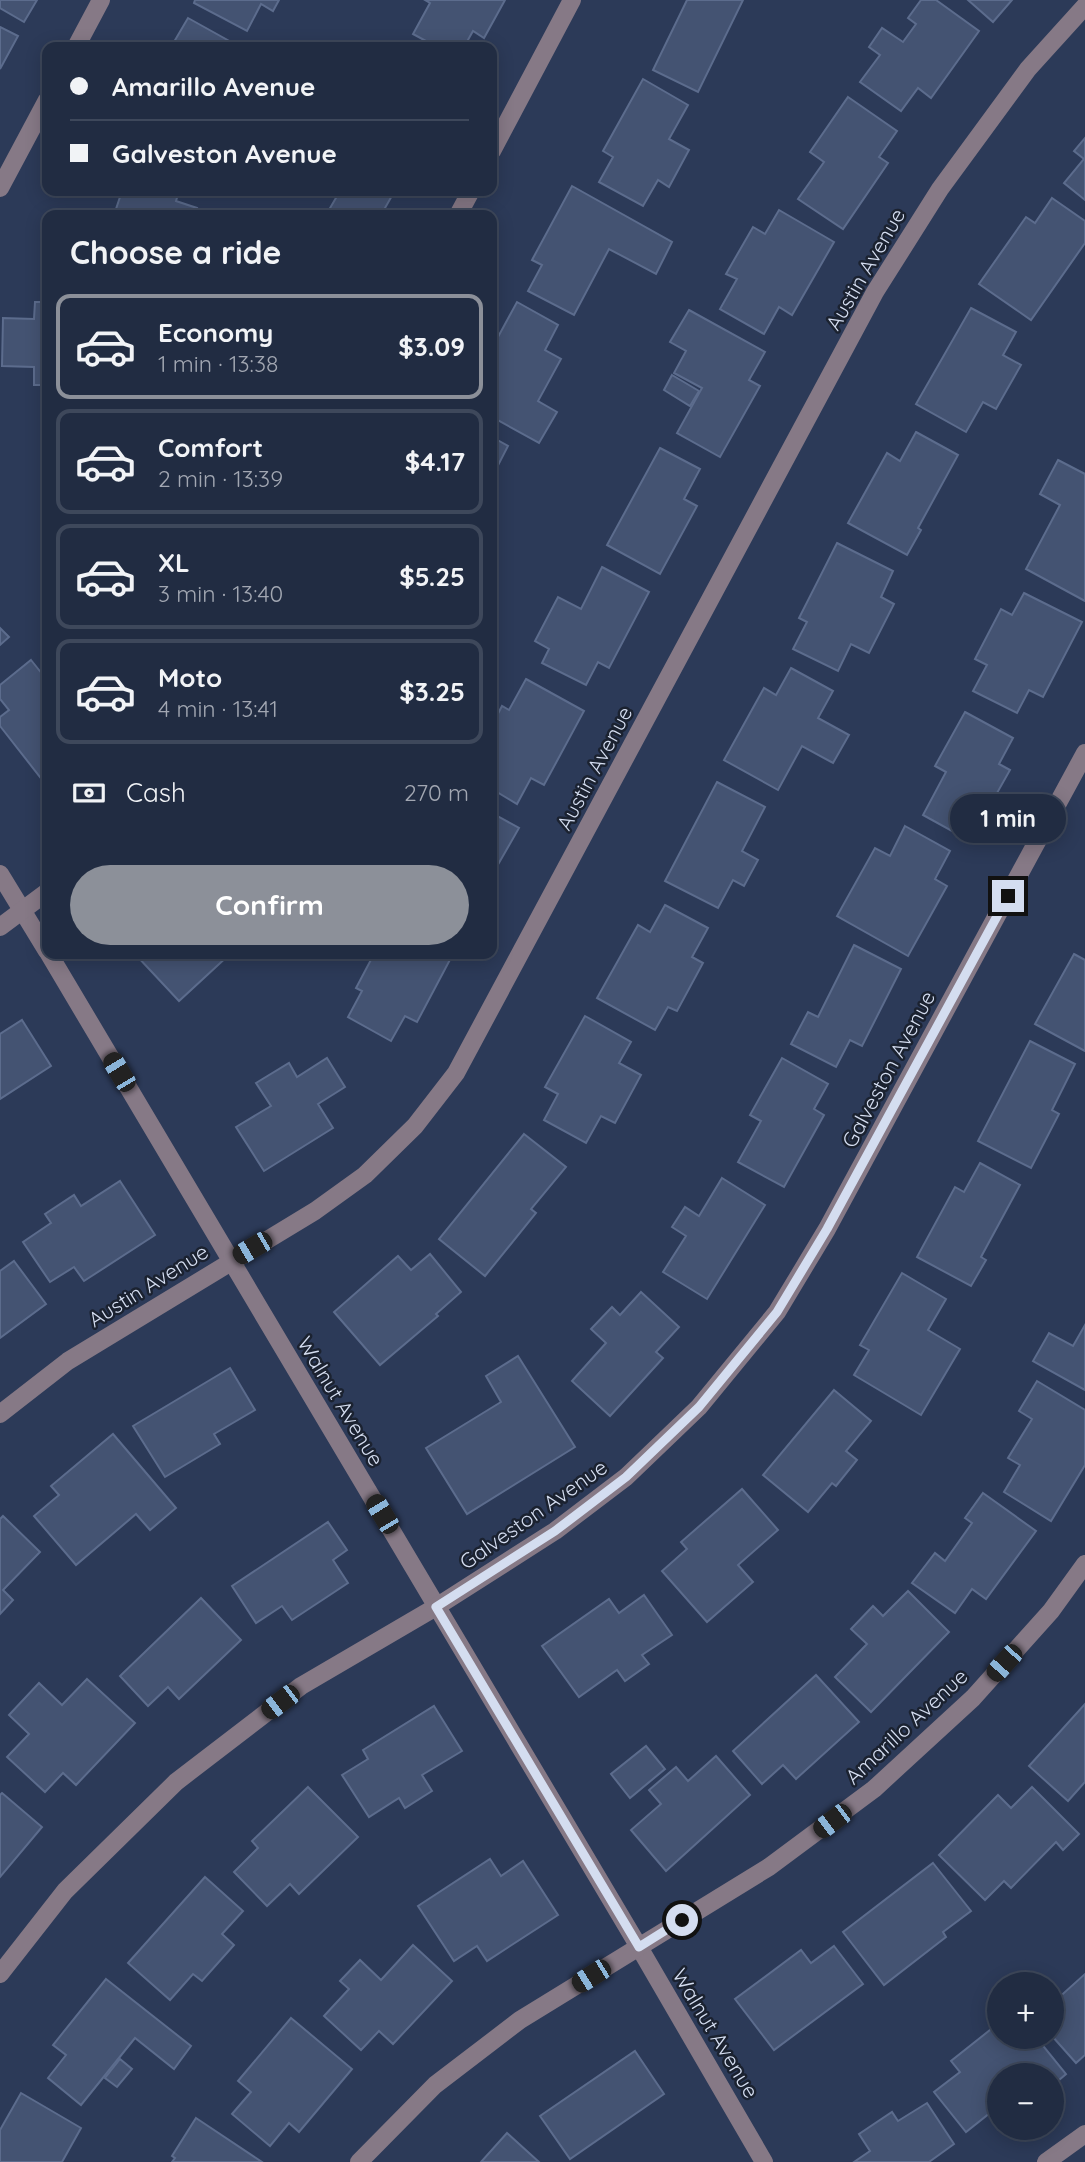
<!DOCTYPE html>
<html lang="en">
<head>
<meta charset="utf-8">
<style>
  :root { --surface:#212c42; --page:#2d384d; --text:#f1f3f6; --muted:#a2a7b2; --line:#3e485b; --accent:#8c9099 }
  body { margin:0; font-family:Quicksand,sans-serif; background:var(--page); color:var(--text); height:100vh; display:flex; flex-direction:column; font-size:26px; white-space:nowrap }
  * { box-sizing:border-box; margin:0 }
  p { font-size:23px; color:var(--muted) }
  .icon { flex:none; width:38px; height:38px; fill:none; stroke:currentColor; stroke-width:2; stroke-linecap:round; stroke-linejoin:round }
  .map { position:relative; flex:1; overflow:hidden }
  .panel { position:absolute; left:42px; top:210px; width:455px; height:749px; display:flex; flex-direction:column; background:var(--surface); border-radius:14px; box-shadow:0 4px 18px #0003,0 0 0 2px var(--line) }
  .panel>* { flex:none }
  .guide { position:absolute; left:42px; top:42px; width:455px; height:154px; border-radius:14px; box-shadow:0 4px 18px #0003,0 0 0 2px var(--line); display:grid; align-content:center; height:154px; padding:0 28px; background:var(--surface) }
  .controls { position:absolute; left:987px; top:1972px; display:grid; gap:14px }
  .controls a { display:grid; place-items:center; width:77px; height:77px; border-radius:50%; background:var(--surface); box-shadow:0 4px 18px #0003,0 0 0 2px var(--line); font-size:35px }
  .end { position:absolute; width:32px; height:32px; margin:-16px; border:9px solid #d4ddf0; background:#111; box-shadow:0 0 0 4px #111 }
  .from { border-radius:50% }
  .bubble { position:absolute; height:49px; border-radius:24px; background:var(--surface); box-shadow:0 4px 18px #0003,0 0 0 2px var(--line); font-size:23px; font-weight:700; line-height:49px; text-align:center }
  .car { position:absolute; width:21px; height:42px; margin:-21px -10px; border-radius:9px; box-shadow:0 0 5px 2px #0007; background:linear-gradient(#222 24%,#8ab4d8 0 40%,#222 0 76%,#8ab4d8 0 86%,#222 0) }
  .guide b { display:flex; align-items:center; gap:24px; height:66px; font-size:26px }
  .guide b+b { border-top:2px solid var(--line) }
  .guide i { width:18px; height:18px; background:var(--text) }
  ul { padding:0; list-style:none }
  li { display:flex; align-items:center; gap:21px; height:105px; margin:0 14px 10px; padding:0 14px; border:4px solid var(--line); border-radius:14px }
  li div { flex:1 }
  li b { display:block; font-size:26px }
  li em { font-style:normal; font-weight:700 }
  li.active { border-color:var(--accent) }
  li>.icon { width:63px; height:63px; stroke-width:1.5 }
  h2 { padding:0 28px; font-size:32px; line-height:84px }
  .pay { display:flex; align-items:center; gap:18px; height:77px; padding:0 28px; font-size:26px }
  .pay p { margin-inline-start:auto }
  .cta { display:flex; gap:14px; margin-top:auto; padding:14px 28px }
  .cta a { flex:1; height:80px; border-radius:42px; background:var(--accent); color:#fff; font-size:28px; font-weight:700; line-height:80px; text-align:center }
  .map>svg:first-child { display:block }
  .building { fill:#445372; stroke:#5c6c8d; stroke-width:2 }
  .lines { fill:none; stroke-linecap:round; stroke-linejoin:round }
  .minor { stroke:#867986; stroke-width:18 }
  .route { stroke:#d4ddf0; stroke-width:9 }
  .labels { text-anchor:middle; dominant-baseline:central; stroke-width:5; stroke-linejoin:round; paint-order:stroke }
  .street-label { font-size:21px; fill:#d4ddf0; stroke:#1b2230 }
</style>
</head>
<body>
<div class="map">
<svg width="1085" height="2162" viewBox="0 0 1085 2162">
  <rect width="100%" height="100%" fill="#2c3a58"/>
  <!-- building -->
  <g class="building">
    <polygon points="0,0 37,0 24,22 0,8"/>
    <polygon points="195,0 279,0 273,11 261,4 247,31 194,3"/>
    <polygon points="425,0 505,0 484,38 473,31 464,47 437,47 413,34 430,3"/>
    <polygon points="687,0 743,0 698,92 653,70"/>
    <polygon points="921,0 936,0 979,31 931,98 918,88 901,111 860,82 880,55 869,47 882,28 903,42 916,24 908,18"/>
    <polygon points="968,0 1012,0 993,22"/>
    <polygon points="188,18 240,47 171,47"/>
    <polygon points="0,27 18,36 0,69"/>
    <polygon points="643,79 688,105 669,139 689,150 669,187 658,180 643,206 599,182 613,157 603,151"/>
    <polygon points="848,97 897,131 879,157 888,163 843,229 798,199 824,162 810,152"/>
    <polygon points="1085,138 1085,200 1064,183 1084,159 1074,151"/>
    <polygon points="572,186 672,242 656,274 609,249 574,315 528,291 542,265 532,260"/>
    <polygon points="122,191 179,191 176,201 197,208 195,215 114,215"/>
    <polygon points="340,191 387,191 393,194 381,215 326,215"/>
    <polygon points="1052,198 1085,221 1085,243 1031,320 979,284 1026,217 1035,223"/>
    <polygon points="779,210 834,242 792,315 779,307 764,334 720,309 737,279 726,274 753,227 765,234"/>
    <polygon points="35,302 47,302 47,385 34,385 34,367 2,366 3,318 34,319"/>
    <polygon points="517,302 558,325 545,350 561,359 538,401 557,412 539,443 492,417 492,348"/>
    <polygon points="971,308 1016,332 1003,355 1021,365 996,409 983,402 966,432 916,404"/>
    <polygon points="689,310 765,352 749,380 760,386 720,457 677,433 702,388 674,373 686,351 670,342"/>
    <polygon points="672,375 699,391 690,406 664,390"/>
    <polygon points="916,432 958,455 918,528 921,530 907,555 848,523 887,453 900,461"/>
    <polygon points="492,437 508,446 492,477"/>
    <polygon points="660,448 700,469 684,499 697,506 660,574 607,545"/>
    <polygon points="1058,460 1085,474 1085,601 1026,569 1060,505 1040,494"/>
    <polygon points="837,543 893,571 881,597 894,604 869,653 851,644 838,671 793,649 807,622 799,618"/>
    <polygon points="602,567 649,592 609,668 598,662 586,685 542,663 549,649 535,641 558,597 581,609"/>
    <polygon points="1024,593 1082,622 1043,697 1029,690 1017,713 973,691 987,665 975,659 1001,609 1012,615"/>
    <polygon points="0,628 9,637 0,645"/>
    <polygon points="31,660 47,680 47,786 0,726 0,717 9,710 0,699 0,685"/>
    <polygon points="791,668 833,691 818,718 849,735 833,763 802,746 778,790 724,760 764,688 776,695"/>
    <polygon points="526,679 584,711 544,785 531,778 517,804 492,789 492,725 502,706 509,710"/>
    <polygon points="965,712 1013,738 999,764 1010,770 970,841 923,815 946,772 935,766"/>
    <polygon points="717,782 765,807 742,851 758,860 744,886 733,880 718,908 665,881"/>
    <polygon points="492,813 519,828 492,875"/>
    <polygon points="905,826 950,851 935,879 947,886 908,956 837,916 875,848 890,856"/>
    <polygon points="665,905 708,928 692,957 703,963 677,1011 668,1007 655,1030 597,998 638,925 650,932"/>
    <polygon points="854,945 901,969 862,1046 850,1040 836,1067 791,1044 808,1012 818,1017"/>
    <polygon points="135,954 230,954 179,1001"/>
    <polygon points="374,954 453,954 417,1022 405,1016 391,1041 348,1017 362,991 356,988"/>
    <polygon points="1074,954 1085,960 1085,1051 1035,1024"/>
    <polygon points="585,1016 631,1042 619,1063 641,1075 615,1123 601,1116 586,1143 544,1120 558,1094 545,1087"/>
    <polygon points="22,1020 51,1066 0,1099 0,1034"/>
    <polygon points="1030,1041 1075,1064 1052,1110 1059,1114 1031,1168 978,1141"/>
    <polygon points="327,1058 345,1087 318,1104 333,1128 264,1171 236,1127 271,1106 256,1083 289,1063 297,1077"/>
    <polygon points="782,1058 828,1084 814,1109 824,1115 784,1187 738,1162 761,1121 750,1115"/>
    <polygon points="524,1134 566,1167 531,1209 536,1213 485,1276 439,1239"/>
    <polygon points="980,1163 1020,1185 981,1257 986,1260 971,1286 917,1257 955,1187 964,1192"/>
    <polygon points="722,1178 765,1205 707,1299 663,1272 686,1236 672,1227 685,1207 699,1216"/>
    <polygon points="120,1181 155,1235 84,1281 74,1267 50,1282 23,1242 51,1223 45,1214 74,1195 81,1206"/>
    <polygon points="430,1254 461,1292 436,1314 438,1316 380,1365 334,1312 398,1256 411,1270"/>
    <polygon points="14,1261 46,1304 0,1338 0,1271"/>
    <polygon points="902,1273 946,1299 928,1330 960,1349 921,1415 854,1375 869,1350 860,1345"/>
    <polygon points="641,1292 679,1327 656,1352 663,1358 610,1416 572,1381 606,1343 591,1329 612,1307 620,1315"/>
    <polygon points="1085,1325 1085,1390 1033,1361 1049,1333 1073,1346"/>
    <polygon points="518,1356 575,1447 467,1514 426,1448 501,1402 486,1376"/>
    <polygon points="230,1368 255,1410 214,1434 220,1444 165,1477 133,1426"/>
    <polygon points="1037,1381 1085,1410 1085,1465 1051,1521 1004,1492 1020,1465 1008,1458 1032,1419 1019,1411"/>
    <polygon points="834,1390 871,1421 846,1451 857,1460 836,1486 832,1483 808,1512 763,1475"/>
    <polygon points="113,1434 176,1508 150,1530 136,1514 76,1565 34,1516 59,1495 51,1486"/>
    <polygon points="742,1489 778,1530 738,1565 753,1582 707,1622 662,1571 687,1549 681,1542"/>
    <polygon points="983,1493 1036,1531 986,1599 972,1589 955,1613 912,1583 935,1553 945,1561 972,1523 965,1518"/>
    <polygon points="3,1516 40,1552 3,1590 13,1600 0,1614 0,1519"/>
    <polygon points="328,1522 347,1550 333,1560 348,1583 292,1620 282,1606 256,1623 232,1586"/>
    <polygon points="908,1591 949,1632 871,1712 835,1677 867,1644 851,1629 873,1606 883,1616"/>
    <polygon points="644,1595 672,1635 642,1655 649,1664 625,1681 617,1670 579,1697 542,1646 609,1599 619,1613"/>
    <polygon points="201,1598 241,1640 179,1699 168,1687 148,1706 120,1676"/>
    <polygon points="816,1675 859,1722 796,1779 783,1765 762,1784 733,1751"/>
    <polygon points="87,1679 135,1723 76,1785 63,1773 45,1792 7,1757 29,1734 9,1715 39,1683 62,1705"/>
    <polygon points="1085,1704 1085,1782 1068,1801 1029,1766"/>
    <polygon points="434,1706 462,1751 422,1775 432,1791 405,1808 399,1798 369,1817 342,1775 368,1759 363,1750"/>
    <polygon points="646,1746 665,1769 630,1798 611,1774"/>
    <polygon points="716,1756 750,1795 666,1871 631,1830 661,1804 649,1790 676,1767 688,1781"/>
    <polygon points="308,1787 358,1837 299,1894 290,1884 267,1906 234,1872 258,1848 252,1841"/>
    <polygon points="1032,1787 1079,1834 1063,1850 1056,1842 1011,1888 1004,1881 985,1900 939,1855 998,1795 1011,1808"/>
    <polygon points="2,1793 42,1827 0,1877 0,1795"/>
    <polygon points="490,1859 501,1876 523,1861 558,1915 487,1961 477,1946 454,1961 418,1906"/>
    <polygon points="933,1863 971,1911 943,1932 946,1937 884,1985 843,1932"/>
    <polygon points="205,1877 243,1911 222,1934 234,1945 202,1981 193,1974 170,2000 128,1963"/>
    <polygon points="413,1945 452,1981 393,2044 379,2031 361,2050 324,2016 349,1989 340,1981 360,1960 381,1980"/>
    <polygon points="834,1946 863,1984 774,2050 735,1999 801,1950 811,1963"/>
    <polygon points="1085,1974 1085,2055 1076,2063 1052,2036 1052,2018 1062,2008 1055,2001"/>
    <polygon points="106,1979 191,2046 174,2069 135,2038 81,2105 48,2078 66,2055 53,2045"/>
    <polygon points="291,2018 352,2069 299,2132 289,2123 270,2146 232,2114 251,2092 238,2081"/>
    <polygon points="995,2026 999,2031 999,2037 1004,2037 1009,2043 1016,2037 1036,2037 1066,2074 1052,2086 1052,2076 999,2076 999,2124 990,2113 966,2132 934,2092 960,2072 951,2061"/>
    <polygon points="635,2051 664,2094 570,2159 540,2116"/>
    <polygon points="120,2059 132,2069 117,2087 105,2078"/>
    <polygon points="21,2093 81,2128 62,2162 0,2162 0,2130"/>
    <polygon points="927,2103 954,2144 929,2162 854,2162 870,2151 859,2134 892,2112 898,2121"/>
    <polygon points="196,2118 262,2162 172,2162 175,2158 172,2156"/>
    <polygon points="507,2133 539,2162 481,2162"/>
  </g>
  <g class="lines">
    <!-- minor -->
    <g class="minor">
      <polyline points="76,47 101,0"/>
      <polyline points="492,151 572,0"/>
      <polyline points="0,188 47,100"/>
      <polyline points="458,215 471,191"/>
      <polyline points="0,874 47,951"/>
      <polyline points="0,927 47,892"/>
      <polyline points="49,954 639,1947 764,2162"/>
      <polyline points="0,1414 68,1361 315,1211 365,1175 415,1126 456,1073 875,292 940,189 1028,69 1085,6"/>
      <polyline points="0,1974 65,1891 176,1782 301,1686 436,1607 555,1531 626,1477 699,1407 777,1312 827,1229 1085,753"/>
      <polyline points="359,2162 435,2085 520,2020 769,1867 874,1789 973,1698 1051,1611 1085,1564"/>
      <polyline points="1046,2162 1085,2134"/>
    </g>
  </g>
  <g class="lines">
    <!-- route -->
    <polyline class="route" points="682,1920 639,1947 436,1607 555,1531 626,1477 699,1407 777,1312 827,1229 1008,896"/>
  </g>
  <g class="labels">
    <!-- street labels -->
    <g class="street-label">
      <text transform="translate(865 269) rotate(-60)">Austin Avenue</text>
      <text transform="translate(594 768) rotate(-62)">Austin Avenue</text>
      <text transform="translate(888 1069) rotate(-62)">Galveston Avenue</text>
      <text transform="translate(148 1285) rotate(-32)">Austin Avenue</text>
      <text transform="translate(341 1401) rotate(59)">Walnut Avenue</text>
      <text transform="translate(533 1514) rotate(-35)">Galveston Avenue</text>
      <text transform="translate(906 1726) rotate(-43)">Amarillo Avenue</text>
      <text transform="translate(716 2033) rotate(59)">Walnut Avenue</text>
    </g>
  </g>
</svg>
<div class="controls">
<a>+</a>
<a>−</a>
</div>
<i class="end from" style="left:682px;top:1920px"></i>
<i class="end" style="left:1008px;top:896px"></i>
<div class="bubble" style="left:950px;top:794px;width:116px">1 min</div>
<i class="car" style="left:119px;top:1072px;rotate:329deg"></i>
<i class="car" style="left:252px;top:1248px;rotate:240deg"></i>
<i class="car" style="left:382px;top:1514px;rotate:329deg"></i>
<i class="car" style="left:1004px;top:1663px;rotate:222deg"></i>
<i class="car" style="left:280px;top:1702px;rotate:233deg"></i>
<i class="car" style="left:832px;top:1821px;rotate:233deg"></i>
<i class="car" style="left:591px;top:1976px;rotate:238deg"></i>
<div class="guide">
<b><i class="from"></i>Amarillo Avenue</b>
<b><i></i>Galveston Avenue</b>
</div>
<section class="panel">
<h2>Choose a ride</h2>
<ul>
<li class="active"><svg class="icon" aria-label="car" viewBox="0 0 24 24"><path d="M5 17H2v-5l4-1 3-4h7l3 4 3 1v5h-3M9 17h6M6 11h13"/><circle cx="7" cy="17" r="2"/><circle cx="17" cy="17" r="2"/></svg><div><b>Economy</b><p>1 min · 13:38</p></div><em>$3.09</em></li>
<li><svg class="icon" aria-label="car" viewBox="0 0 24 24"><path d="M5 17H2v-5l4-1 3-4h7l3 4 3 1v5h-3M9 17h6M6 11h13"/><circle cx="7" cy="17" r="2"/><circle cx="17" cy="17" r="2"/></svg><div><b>Comfort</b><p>2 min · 13:39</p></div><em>$4.17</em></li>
<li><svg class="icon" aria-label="car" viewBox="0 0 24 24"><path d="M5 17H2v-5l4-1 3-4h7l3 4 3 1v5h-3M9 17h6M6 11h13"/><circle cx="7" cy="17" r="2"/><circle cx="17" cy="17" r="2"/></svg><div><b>XL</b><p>3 min · 13:40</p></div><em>$5.25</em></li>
<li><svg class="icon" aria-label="car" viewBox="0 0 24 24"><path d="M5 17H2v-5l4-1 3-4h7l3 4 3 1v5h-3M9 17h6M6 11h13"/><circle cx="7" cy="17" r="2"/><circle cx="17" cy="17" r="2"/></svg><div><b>Moto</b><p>4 min · 13:41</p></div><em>$3.25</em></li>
</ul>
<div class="pay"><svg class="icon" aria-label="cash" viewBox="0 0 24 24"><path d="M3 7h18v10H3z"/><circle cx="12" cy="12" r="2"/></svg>Cash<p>270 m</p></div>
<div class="cta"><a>Confirm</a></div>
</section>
</div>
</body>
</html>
